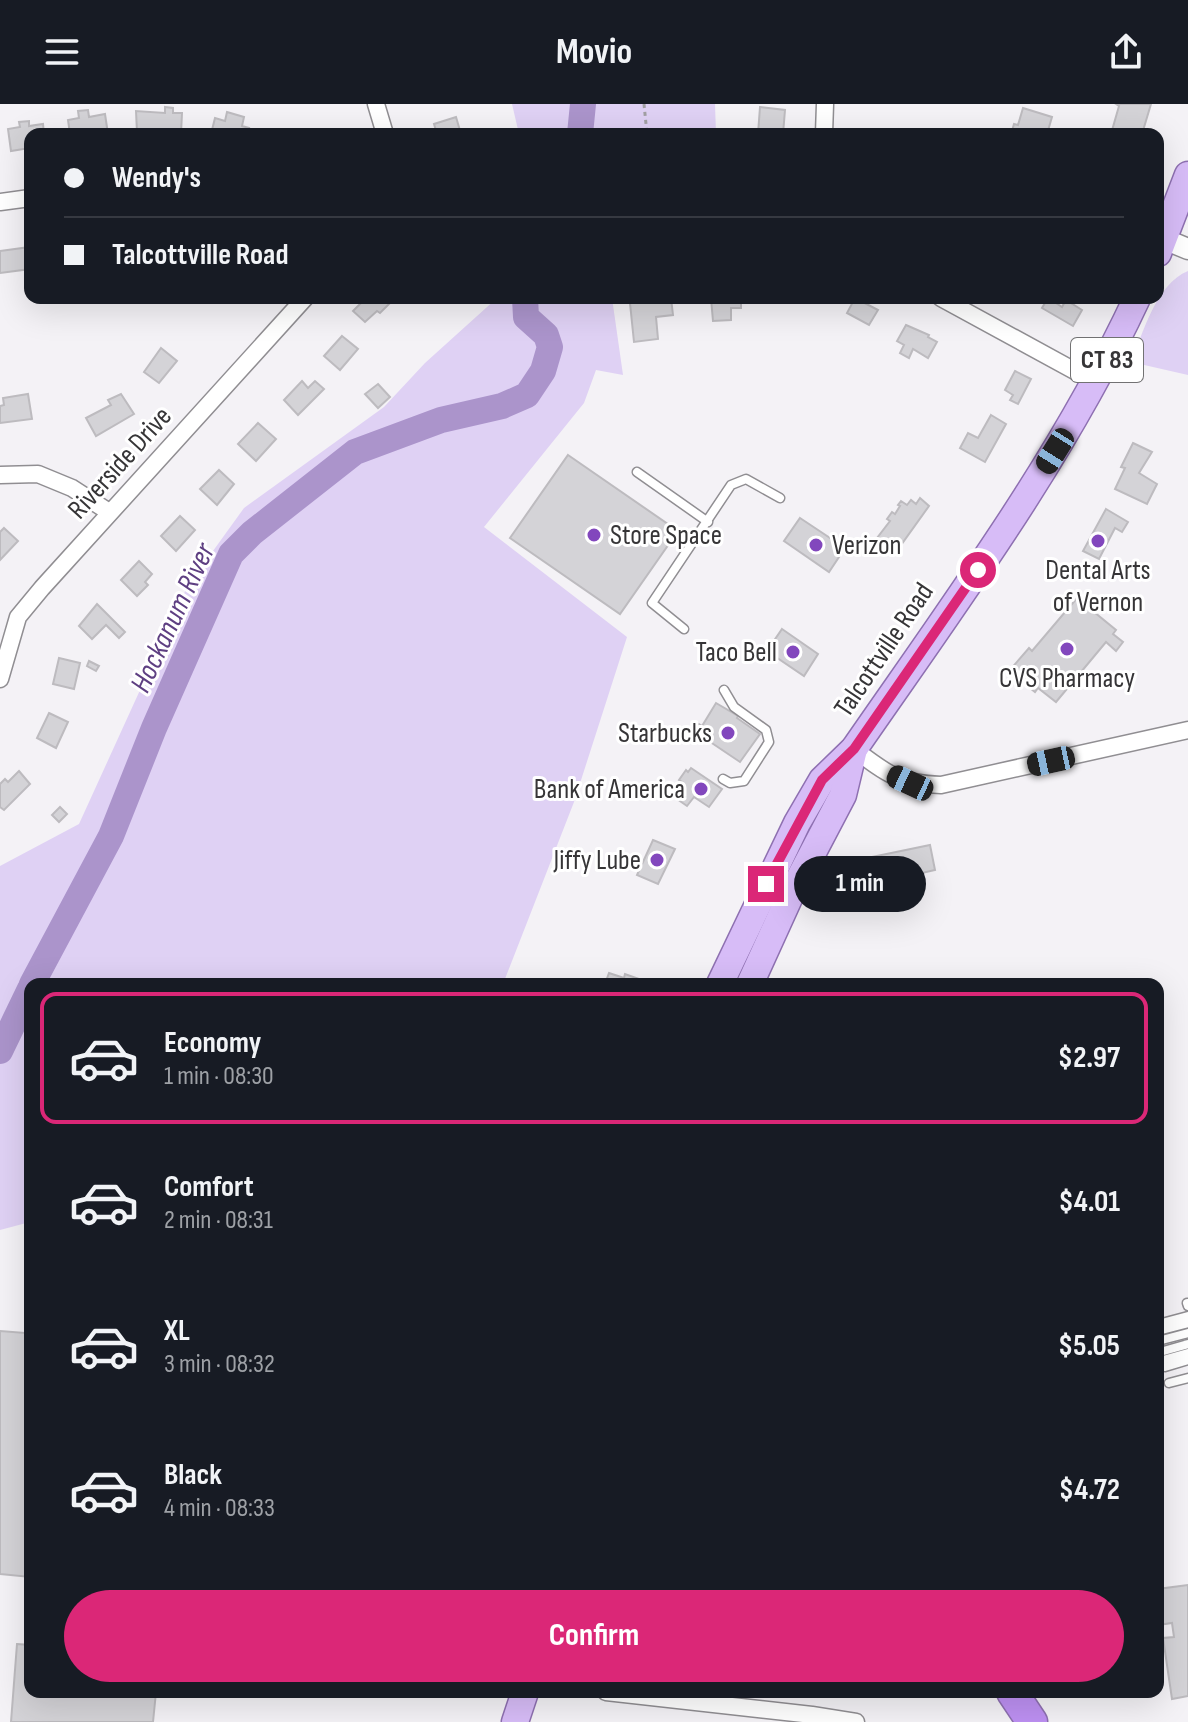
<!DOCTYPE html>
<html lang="en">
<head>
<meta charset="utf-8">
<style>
  :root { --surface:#171b24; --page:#242831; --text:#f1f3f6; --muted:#9ea1a6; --line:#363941; --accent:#db2777 }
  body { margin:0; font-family:"Sofia Sans Condensed",sans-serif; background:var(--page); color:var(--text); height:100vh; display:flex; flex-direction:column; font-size:30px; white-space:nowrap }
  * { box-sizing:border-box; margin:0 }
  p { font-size:26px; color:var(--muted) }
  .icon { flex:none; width:44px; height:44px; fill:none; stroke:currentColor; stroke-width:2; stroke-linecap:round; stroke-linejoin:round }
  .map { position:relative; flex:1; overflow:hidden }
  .sheet { position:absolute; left:24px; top:874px; width:1140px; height:720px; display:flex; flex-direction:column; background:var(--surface); border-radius:16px; box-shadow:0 8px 32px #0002 }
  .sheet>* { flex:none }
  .hud { position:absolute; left:24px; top:24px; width:1140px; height:176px; border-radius:16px; box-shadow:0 8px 32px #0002; display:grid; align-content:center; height:176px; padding:0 40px; background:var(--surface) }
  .end { position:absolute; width:36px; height:36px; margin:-18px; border:10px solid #db2777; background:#fff; box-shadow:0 0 0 4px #fff }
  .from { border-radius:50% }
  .bubble { position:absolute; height:56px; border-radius:28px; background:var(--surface); box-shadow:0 8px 32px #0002; font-size:26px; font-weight:700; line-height:56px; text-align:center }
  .car { position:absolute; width:24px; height:48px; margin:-24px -12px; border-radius:10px; box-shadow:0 0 6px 2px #0007; background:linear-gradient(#222 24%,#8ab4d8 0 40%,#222 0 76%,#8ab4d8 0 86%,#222 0) }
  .hud b { display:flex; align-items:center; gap:28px; height:76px; font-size:30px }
  .hud b+b { border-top:2px solid var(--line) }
  .hud i { width:20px; height:20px; background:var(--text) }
  ul { padding:14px 0 0; list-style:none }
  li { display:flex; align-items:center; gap:24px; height:132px; margin:0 16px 12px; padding:0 24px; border:4px solid transparent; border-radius:16px }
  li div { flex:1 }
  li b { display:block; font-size:30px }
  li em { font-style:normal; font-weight:700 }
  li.active { border-color:var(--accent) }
  li>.icon { width:72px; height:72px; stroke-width:1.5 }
  .button { display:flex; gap:16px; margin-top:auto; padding:16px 40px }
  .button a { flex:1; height:92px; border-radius:48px; background:var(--accent); color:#fff; font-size:32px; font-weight:700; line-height:92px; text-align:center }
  header { display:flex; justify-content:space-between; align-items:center; height:104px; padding:0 40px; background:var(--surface); font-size:36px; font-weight:700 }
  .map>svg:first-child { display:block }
  .green { fill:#dfd1f4 }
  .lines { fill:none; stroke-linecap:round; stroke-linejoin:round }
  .river { stroke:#ab94cb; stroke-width:26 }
  .building { fill:#d4d3d7; stroke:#bdbbbf; stroke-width:2 }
  .service-casing { stroke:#908e92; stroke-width:11 }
  .minor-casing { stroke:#908e92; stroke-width:19 }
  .tertiary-casing { stroke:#908e92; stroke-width:23 }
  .primary-casing { stroke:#8e70b1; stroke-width:29 }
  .motorway-casing { stroke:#8e70b1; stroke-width:33 }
  .path { stroke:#a2a0a3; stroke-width:3; stroke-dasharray:4 4; stroke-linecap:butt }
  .service { stroke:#fff; stroke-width:8 }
  .minor { stroke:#fff; stroke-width:16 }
  .tertiary { stroke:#fff; stroke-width:20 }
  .primary { stroke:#d7bcf7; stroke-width:26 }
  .motorway { stroke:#bd90f2; stroke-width:30 }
  .route { stroke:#db2777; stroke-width:10 }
  .poi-dot { fill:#8247bd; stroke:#fff; stroke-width:3 }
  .labels { text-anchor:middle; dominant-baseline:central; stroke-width:6; stroke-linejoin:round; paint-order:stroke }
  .shield { fill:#fff; stroke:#727273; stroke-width:2 }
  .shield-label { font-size:26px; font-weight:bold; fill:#363537 }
  .street-label { font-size:28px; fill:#363537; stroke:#fff }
  .poi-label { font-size:28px; fill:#363537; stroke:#fff; text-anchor:end }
  .water-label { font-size:30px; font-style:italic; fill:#5e3f82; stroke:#fff }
</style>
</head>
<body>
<header><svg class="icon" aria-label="menu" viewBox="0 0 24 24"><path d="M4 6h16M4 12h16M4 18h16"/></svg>Movio<svg class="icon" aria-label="share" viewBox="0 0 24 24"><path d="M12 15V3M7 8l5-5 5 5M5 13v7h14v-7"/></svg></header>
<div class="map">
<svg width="1188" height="1618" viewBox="0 0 1188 1618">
  <rect width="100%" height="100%" fill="#f4f2f6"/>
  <!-- green -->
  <g class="green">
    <polygon points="512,0 715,0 716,30 519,30"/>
    <path d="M1188,167V271L1131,258C1143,229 1156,180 1188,167Z"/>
    <polygon points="497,194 612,194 623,271 596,266 584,299 484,423 627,533 574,698 503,880 30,880 30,1118 0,1126 0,762 79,720 187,483 244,404 384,303 425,259"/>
  </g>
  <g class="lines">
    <!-- river -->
    <g class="river">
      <polyline points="580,30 583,0"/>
      <polyline points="32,880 111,732 154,624 231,450 252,429 355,348 441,316 502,302 527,291 543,267 550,243 546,231 526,213 525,194"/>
      <polyline points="0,947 30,885"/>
    </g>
  </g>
  <!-- building -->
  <g class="building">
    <polygon points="1151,0 1142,30 1111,30 1119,2 1116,0"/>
    <polygon points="165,3 173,4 173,9 182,9 181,30 137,28 136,7 165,9"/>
    <polygon points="760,3 785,6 783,30 758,30"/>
    <polygon points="1023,4 1052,13 1047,30 1015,30 1016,28 1012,27 1014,20 1018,21"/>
    <polygon points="88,6 89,13 105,10 108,30 70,30 68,16 79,14 78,7"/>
    <polygon points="227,8 244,13 242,22 249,24 247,30 211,30 215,14 225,17"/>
    <polygon points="456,13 461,30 437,30 434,20"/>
    <polygon points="29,17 29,22 43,20 44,30 30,30 30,44 11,47 8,25 20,23 19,18"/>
    <polygon points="30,143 30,165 0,169 0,147"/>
    <polygon points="366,194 395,194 380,209 377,207 365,218 353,207"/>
    <polygon points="671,194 673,211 656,213 658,235 634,238 630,199"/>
    <polygon points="711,194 741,194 741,204 731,204 731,216 713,217"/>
    <polygon points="855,194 878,206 869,221 847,209"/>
    <polygon points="1048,194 1058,195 1056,199 1062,203 1066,196 1082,206 1073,222 1042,204"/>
    <polygon points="906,221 929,231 928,233 937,238 928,254 913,245 909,254 900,249 904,241 897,237"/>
    <polygon points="342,232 358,245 340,266 324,252"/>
    <polygon points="161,244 177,257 159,279 144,268"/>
    <polygon points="1015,267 1031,275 1018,300 1010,296 1013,291 1005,286"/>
    <polygon points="302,277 308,284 315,277 324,285 298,311 284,296"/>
    <polygon points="378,280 390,293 378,304 365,290"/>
    <polygon points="28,290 32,315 0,319 0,302 4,301 3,294"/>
    <polygon points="121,290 134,310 96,332 86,314 111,301 108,296"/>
    <polygon points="991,311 1006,320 985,358 960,344 968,329 978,334"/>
    <polygon points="258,319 276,335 256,357 238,340"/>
    <polygon points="1133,339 1152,348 1139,369 1157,380 1147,400 1115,385 1125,364 1121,363"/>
    <polygon points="568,351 678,427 620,510 510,434"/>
    <polygon points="219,366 234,380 217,401 200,385"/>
    <polygon points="920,394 929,402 896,448 877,434 890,417 887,415 892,408 895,410 900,402 898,401 901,397 907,401 911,396 916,400"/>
    <polygon points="1106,405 1128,418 1122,428 1115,424 1099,455 1083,447"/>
    <polygon points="180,412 195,426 176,447 161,432"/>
    <polygon points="800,414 845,444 829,468 784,437"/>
    <polygon points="4,424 18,437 0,456 0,428"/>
    <polygon points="139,457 152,470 145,478 148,481 137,492 121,476"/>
    <polygon points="1077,494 1116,526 1113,530 1123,538 1116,547 1106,538 1056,598 1038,584 1035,588 1009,567 1029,544 1032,547"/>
    <polygon points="97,500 125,528 119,534 106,521 92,535 79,522"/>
    <polygon points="782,525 818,550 804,572 767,547"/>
    <polygon points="59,554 80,559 74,585 53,580"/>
    <polygon points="89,557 99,562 96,567 87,562"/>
    <polygon points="716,599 738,612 737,614 760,630 740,658 694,627 699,620 702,622"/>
    <polygon points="49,609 68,618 56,644 37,634"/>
    <polygon points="691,664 722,685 709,703 694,693 687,702 677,695 683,685 678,682 682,678 679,676 686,666 688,668"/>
    <polygon points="19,667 30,680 4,706 0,703 0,680 5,675 8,678"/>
    <polygon points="60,703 67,710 59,718 52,711"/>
    <polygon points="653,736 675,745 658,780 637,771"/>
    <polygon points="930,741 935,766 904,773 906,783 882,788 880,778 854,783 851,771 870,767 867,754"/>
    <polygon points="609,869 624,874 625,870 653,880 605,880"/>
    <polygon points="26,1213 30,1213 30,1473 0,1470 0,1227 25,1229"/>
    <polygon points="1188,1481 1188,1592 1172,1595 1163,1534 1174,1533 1172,1519 1158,1521 1158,1485"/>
    <polygon points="17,1540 30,1541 30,1588 156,1588 153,1618 11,1618"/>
  </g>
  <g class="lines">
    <defs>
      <g id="service">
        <polyline points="637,368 708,418"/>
        <polyline points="684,525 652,499 731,381 746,375 780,394"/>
        <polyline points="723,675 730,679 744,677 769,638 766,626 734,603 724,586"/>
        <polyline points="1187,1199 1188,1202"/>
        <polyline points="1158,1220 1188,1212"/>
        <polyline points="1158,1227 1188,1219"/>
        <polyline points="1158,1237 1188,1229"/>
        <polyline points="1160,1248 1188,1240"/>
        <polyline points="1163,1256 1188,1249"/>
        <polyline points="1165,1263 1188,1256"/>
        <polyline points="1169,1279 1188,1274"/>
      </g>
      <g id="minor">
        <polyline points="376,0 385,30"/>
        <polyline points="824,30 825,0"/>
        <polyline points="0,98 30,94"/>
        <polyline points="941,194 1095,278"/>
        <polyline points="0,371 38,370 72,384 109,408"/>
        <polyline points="0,575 18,513 42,484 305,194"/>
        <path d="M854,645C888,671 898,679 941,681L1188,626"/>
        <polyline points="606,1588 812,1611 856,1618"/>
      </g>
      <polyline id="tertiary" points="1164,135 1188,145"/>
      <g id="primary">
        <polyline points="1158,149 1188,71"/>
        <path d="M720,880L797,719L822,676L854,645C955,499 1062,355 1137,194"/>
        <polyline points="750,880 790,792 843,691 854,645"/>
        <polyline points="515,1618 525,1588"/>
      </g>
      <polyline id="motorway" points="1012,1588 1032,1618"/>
    </defs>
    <!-- service casing -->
    <use href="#service" class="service-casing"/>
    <!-- minor casing -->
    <use href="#minor" class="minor-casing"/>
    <!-- tertiary casing -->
    <use href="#tertiary" class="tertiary-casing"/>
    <!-- primary casing -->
    <use href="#primary" class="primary-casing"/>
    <!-- motorway casing -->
    <use href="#motorway" class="motorway-casing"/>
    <!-- path -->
    <polyline class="path" points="644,0 647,30"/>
    <!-- service -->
    <use href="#service" class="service"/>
    <!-- minor -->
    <use href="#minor" class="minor"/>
    <!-- tertiary -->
    <use href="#tertiary" class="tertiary"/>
    <!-- primary -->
    <use href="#primary" class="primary"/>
    <!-- motorway -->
    <use href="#motorway" class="motorway"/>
  </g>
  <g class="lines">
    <!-- route -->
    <polyline class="route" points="766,780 822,676 854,645 978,466"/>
  </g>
  <!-- markers -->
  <g class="poi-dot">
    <circle cx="594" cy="431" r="8"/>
    <circle cx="1098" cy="437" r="8"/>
    <circle cx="816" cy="441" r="8"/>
    <circle cx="1067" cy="545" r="8"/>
    <circle cx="793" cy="548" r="8"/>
    <circle cx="728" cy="629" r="8"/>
    <circle cx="701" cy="685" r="8"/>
    <circle cx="657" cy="756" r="8"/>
  </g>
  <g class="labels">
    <!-- shield labels -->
    <rect class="shield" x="1071" y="234" width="72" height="44" rx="6"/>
    <g class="shield-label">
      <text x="1107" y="256">CT 83</text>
    </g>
    <!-- street labels -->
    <g class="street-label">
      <text transform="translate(120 359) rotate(-48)">Riverside Drive</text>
      <text transform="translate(884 546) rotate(-56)">Talcottville Road</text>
    </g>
    <!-- poi labels -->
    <g class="poi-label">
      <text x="610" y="431" text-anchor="start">Store Space</text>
      <text x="832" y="441" text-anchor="start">Verizon</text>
      <text x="1098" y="466" text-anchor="middle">Dental Arts<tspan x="1098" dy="32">of Vernon</tspan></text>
      <text x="777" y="548">Taco Bell</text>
      <text x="1067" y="574" text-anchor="middle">CVS Pharmacy</text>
      <text x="712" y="629">Starbucks</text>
      <text x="685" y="685">Bank of America</text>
      <text x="641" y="756">Jiffy Lube</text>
    </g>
    <!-- water labels -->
    <g class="water-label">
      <text transform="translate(173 514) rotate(-65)">Hockanum River</text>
    </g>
  </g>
</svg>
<i class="end from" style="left:978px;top:466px"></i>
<i class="end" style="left:766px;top:780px"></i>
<div class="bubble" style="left:794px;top:752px;width:132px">1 min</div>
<i class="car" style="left:1055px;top:347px;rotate:212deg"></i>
<i class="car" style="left:1051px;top:657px;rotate:258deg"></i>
<i class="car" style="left:910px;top:679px;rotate:295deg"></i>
<div class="hud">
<b><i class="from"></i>Wendy's</b>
<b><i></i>Talcottville Road</b>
</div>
<section class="sheet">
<ul>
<li class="active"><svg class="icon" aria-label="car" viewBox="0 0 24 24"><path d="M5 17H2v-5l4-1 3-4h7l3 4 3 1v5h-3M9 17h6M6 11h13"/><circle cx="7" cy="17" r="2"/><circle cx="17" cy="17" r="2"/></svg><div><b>Economy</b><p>1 min · 08:30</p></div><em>$2.97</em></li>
<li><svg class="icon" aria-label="car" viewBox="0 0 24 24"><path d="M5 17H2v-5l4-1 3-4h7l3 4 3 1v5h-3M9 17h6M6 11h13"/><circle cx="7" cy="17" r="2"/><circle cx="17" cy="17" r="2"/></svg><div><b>Comfort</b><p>2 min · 08:31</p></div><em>$4.01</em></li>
<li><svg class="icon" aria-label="car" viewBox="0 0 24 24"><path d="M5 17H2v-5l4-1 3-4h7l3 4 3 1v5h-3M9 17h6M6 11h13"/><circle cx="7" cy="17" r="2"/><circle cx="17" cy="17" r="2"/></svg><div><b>XL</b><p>3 min · 08:32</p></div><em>$5.05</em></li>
<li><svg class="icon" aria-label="car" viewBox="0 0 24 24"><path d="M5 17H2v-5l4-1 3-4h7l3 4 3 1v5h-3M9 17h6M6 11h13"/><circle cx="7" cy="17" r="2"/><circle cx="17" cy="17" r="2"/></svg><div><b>Black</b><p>4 min · 08:33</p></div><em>$4.72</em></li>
</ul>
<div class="button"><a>Confirm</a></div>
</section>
</div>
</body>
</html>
